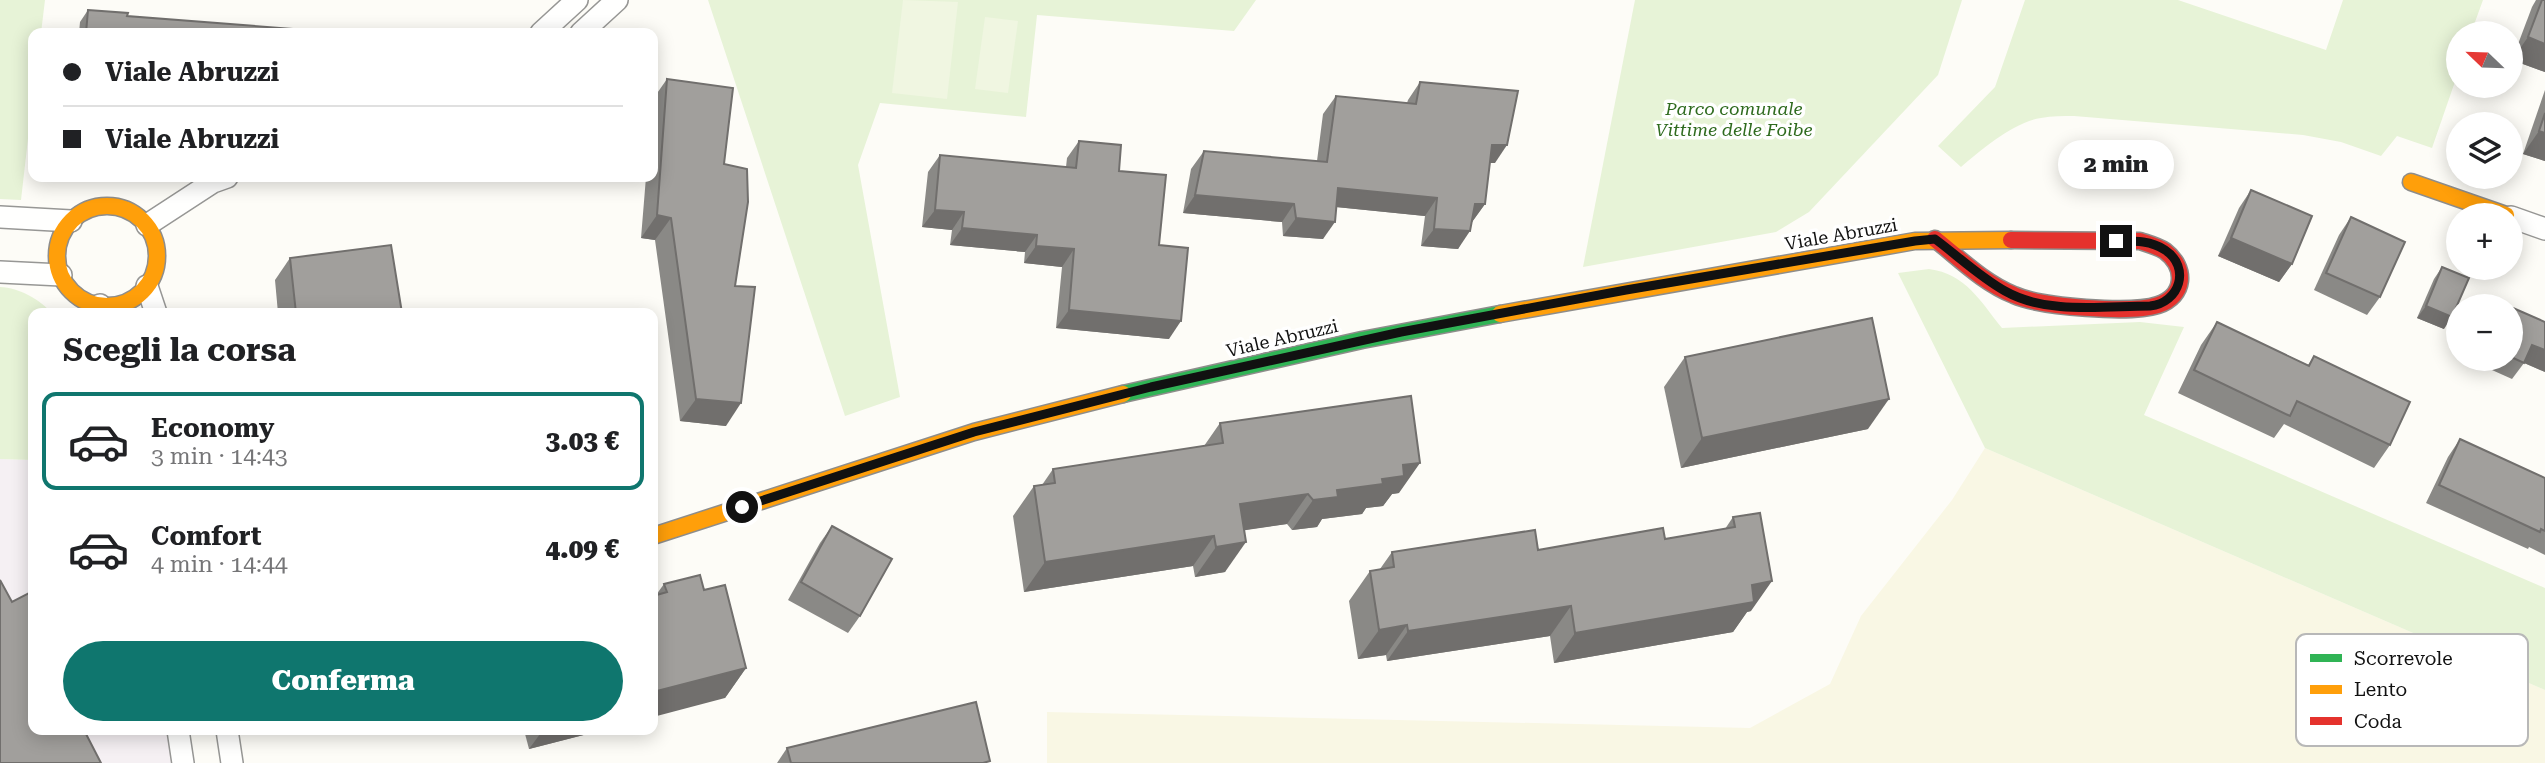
<!DOCTYPE html>
<html lang="it">
<head>
<meta charset="utf-8">
<style>
  :root { --surface:#fff; --page:#f6f6f6; --text:#202124; --muted:#757577; --line:#e0e0e0; --accent:#0f766e }
  body { margin:0; font-family:"Roboto Serif",serif; background:var(--page); color:var(--text); height:100vh; display:flex; flex-direction:column; font-size:26px; white-space:nowrap }
  * { box-sizing:border-box; margin:0 }
  p { font-size:23px; color:var(--muted) }
  .icon { flex:none; width:38px; height:38px; fill:none; stroke:currentColor; stroke-width:2; stroke-linecap:round; stroke-linejoin:round }
  .map { position:relative; flex:1; overflow:hidden }
  .panel { position:absolute; left:28px; top:308px; width:630px; height:427px; display:flex; flex-direction:column; background:var(--surface); border-radius:14px; box-shadow:0 4px 18px #0003 }
  .panel>* { flex:none }
  .guide { position:absolute; left:28px; top:28px; width:630px; height:154px; border-radius:14px; box-shadow:0 4px 18px #0003; display:grid; align-content:center; height:154px; padding:0 35px; background:var(--surface) }
  .needle { width:46px; rotate:293deg }
  .fabs { position:absolute; left:2446px; top:21px; display:grid; gap:14px }
  .fabs a { display:grid; place-items:center; width:77px; height:77px; border-radius:50%; background:var(--surface); box-shadow:0 4px 18px #0003; font-size:35px }
  .end { position:absolute; width:32px; height:32px; margin:-16px; border:9px solid #111; background:#fff; box-shadow:0 0 0 4px #fff }
  .from { border-radius:50% }
  .bubble { position:absolute; height:49px; border-radius:24px; background:var(--surface); box-shadow:0 4px 18px #0003; font-size:23px; font-weight:800; line-height:49px; text-align:center }
  .guide b { display:flex; align-items:center; gap:24px; height:66px; font-size:26px }
  .guide b+b { border-top:2px solid var(--line) }
  .guide i { width:18px; height:18px; background:var(--text) }
  ul { padding:0; list-style:none }
  li { display:flex; align-items:center; gap:21px; height:98px; margin:0 14px 10px; padding:0 21px; border:4px solid transparent; border-radius:14px }
  li div { flex:1 }
  li b { display:block; font-size:26px }
  li em { font-style:normal; font-weight:800 }
  li.selected { border-color:var(--accent) }
  li>.icon { width:63px; height:63px; stroke-width:1.5 }
  h2 { padding:0 35px; font-size:32px; line-height:84px }
  .cta { display:flex; gap:14px; margin-top:auto; padding:14px 35px }
  .cta a { flex:1; height:80px; border-radius:42px; background:var(--accent); color:#fff; font-size:28px; font-weight:800; line-height:80px; text-align:center }
  .map>svg:first-child { display:block }
  .industrial { fill:#f5f0f3 }
  .farmland { fill:#f9f7e4 }
  .green { fill:#e7f3d7 }
  .pitch { fill:#f0f6e1 }
  .lines { fill:none; stroke-linecap:round; stroke-linejoin:round }
  .street-casing { stroke:#979795; stroke-width:24 }
  .fast-casing { stroke:#8e8d8b; stroke-width:19 }
  .slow-casing { stroke:#8e8d8b; stroke-width:19 }
  .jam-casing { stroke:#8e8d8b; stroke-width:19 }
  .street { stroke:#fffffe; stroke-width:21 }
  .fast { stroke:#30b455; stroke-width:16 }
  .slow { stroke:#ff9f0a; stroke-width:16 }
  .jam { stroke:#e5322d; stroke-width:16 }
  .wall { fill:#8a8986 }
  .shaded-wall { fill:#716f6d }
  .building { fill:#a19f9c; stroke:#716f6d; stroke-width:2 }
  .route { stroke:#111; stroke-width:9 }
  .labels { text-anchor:middle; dominant-baseline:central; stroke-width:7; stroke-linejoin:round; paint-order:stroke }
  .park-label { font-size:18px; font-style:italic; fill:#2f6b1f; stroke:#fff }
  .street-label { font-size:18px; fill:#111; stroke:#fff }
  .key { fill:#fff; stroke:#b8b8b8; stroke-width:2 }
  .key-label { font-size:19px; fill:#111 }
</style>
</head>
<body>
<div class="map">
<svg width="2545" height="763" viewBox="0 0 2545 763">
  <rect width="100%" height="100%" fill="#fdfcf7"/>
  <!-- industrial -->
  <polygon class="industrial" points="0,459 33,460 33,730 169,730 174,763 0,763"/>
  <!-- farmland -->
  <polygon class="farmland" points="1985,448 2545,690 2545,763 1047,763 1047,712 1750,728 1830,684 1861,616 1952,500"/>
  <!-- green -->
  <g class="green">
    <polygon points="0,0 45,0 41,33 33,33 33,95 21,200 0,199"/>
    <polygon points="708,0 1256,0 1234,31 1037,15 1026,117 880,103 858,165 900,397 845,416"/>
    <polygon points="1635,0 1962,0 1938,75 1809,212 1776,232 1583,267"/>
    <path d="M2025,0H2178L2326,50L2343,0H2483L2471,33H2459V70L2432,148L2397,136L2381,156L2341,142L2303,135L2074,116C2063,116 2052,116 2041,118C2014,122 1981,150 1961,167L1938,146L1995,87Z"/>
    <path d="M1929,269C1966,274 1980,301 2002,328L2140,322L2184,327L2144,415L2545,588V690L1985,448L1898,273Z"/>
    <path d="M0,287C20,288 39,299 52,313H33V460L0,459Z"/>
  </g>
  <!-- pitch -->
  <g class="pitch">
    <polygon points="903,0 958,2 947,99 892,93"/>
    <polygon points="985,17 1018,21 1008,93 975,89"/>
  </g>
  <g class="lines">
    <defs>
      <g id="street">
        <polyline points="541,33 577,0"/>
        <polyline points="581,33 617,0"/>
        <polyline points="0,217 71,221"/>
        <polyline points="2511,217 2545,229"/>
        <polyline points="147,225 213,182 227,177"/>
        <polyline points="0,272 61,275"/>
        <polyline points="147,286 156,313"/>
        <polyline points="100,305 105,313"/>
        <polyline points="178,730 183,763"/>
        <polyline points="227,730 232,763"/>
      </g>
      <polyline id="fast" points="1123,394 1362,340 1500,314"/>
      <g id="slow">
        <polyline points="2411,182 2506,215"/>
        <circle cx="107" cy="256" r="50"/>
        <polyline points="1500,314 1915,241 2011,240"/>
        <polyline points="653,536 974,432 1123,394"/>
      </g>
      <path id="jam" d="M1935,239C1960,259 1984,283 2014,295C2041,307 2131,314 2158,305C2185,296 2187,268 2165,251C2157,246 2149,244 2140,241L2011,240"/>
    </defs>
    <!-- street casing -->
    <use href="#street" class="street-casing"/>
    <!-- fast casing -->
    <use href="#fast" class="fast-casing"/>
    <!-- slow casing -->
    <use href="#slow" class="slow-casing"/>
    <!-- jam casing -->
    <use href="#jam" class="jam-casing"/>
    <!-- street -->
    <use href="#street" class="street"/>
    <!-- fast -->
    <use href="#fast" class="fast"/>
    <!-- slow -->
    <use href="#slow" class="slow"/>
    <!-- jam -->
    <use href="#jam" class="jam"/>
  </g>
  <!-- wall -->
  <g class="wall">
    <polygon points="2536,0 2545,0 2545,72 2512,60 2532,7"/>
    <polygon points="88,10 127,16 345,33 79,33 80,22"/>
    <polygon points="667,79 724,164 735,286 726,426 680,421 655,240 641,238 646,177 653,177 653,99"/>
    <polygon points="1420,82 1495,163 1490,163 1485,204 1472,222 1458,249 1421,246 1425,216 1336,207 1323,239 1283,236 1282,222 1183,213 1191,169 1204,151 1317,161 1323,114 1336,96 1407,103 1408,100"/>
    <polygon points="2545,90 2545,161 2523,154"/>
    <polygon points="1079,141 1119,171 1159,245 1169,339 1056,328 1062,267 1024,263 1025,252 950,245 952,230 922,227 928,172 940,155 1066,167 1067,158"/>
    <polygon points="2251,190 2292,264 2279,282 2218,256 2239,208"/>
    <polygon points="2351,217 2380,297 2367,315 2314,290 2339,235"/>
    <polygon points="290,258 402,313 278,313 275,280"/>
    <polygon points="2442,267 2444,329 2417,318 2434,279"/>
    <polygon points="2513,308 2545,372 2524,363 2512,379 2483,366 2486,359 2511,359 2511,310"/>
    <polygon points="2217,322 2308,365 2314,356 2390,445 2374,468 2284,424 2274,438 2178,393 2201,345"/>
    <polygon points="1685,357 1868,429 1681,468 1664,387"/>
    <polygon points="1220,423 1399,493 1392,494 1383,506 1366,508 1362,514 1322,519 1317,527 1292,530 1287,524 1244,530 1225,572 1195,577 1193,566 1024,592 1013,516 1034,486 1042,485 1053,469 1204,446"/>
    <polygon points="2460,439 2545,478 2545,555 2529,547 2528,549 2426,503 2448,457"/>
    <polygon points="1733,517 1751,611 1747,612 1733,632 1554,663 1550,636 1387,661 1386,655 1358,659 1349,601 1370,571 1380,569 1392,552 1538,550 1665,539 1725,529"/>
    <polygon points="832,526 860,616 848,633 788,600 820,543"/>
    <polygon points="664,584 704,590 746,668 725,698 656,595"/>
    <polygon points="524,730 603,730 529,749"/>
    <polygon points="787,748 989,763 777,763"/>
  </g>
  <!-- shaded-wall -->
  <g class="shaded-wall">
    <polygon points="2528,37 2545,44 2545,72 2512,60"/>
    <polygon points="2539,131 2545,133 2545,161 2523,154"/>
    <polygon points="1492,145 1507,145 1495,163 1480,163"/>
    <polygon points="1338,188 1437,198 1425,216 1326,206"/>
    <polygon points="1195,195 1294,204 1282,222 1183,213"/>
    <polygon points="1475,204 1485,204 1472,222 1462,222"/>
    <polygon points="935,210 964,212 952,230 922,227"/>
    <polygon points="657,215 671,218 655,240 641,238"/>
    <polygon points="1296,218 1335,222 1323,239 1283,236"/>
    <polygon points="962,228 1037,235 1025,252 950,245"/>
    <polygon points="1434,229 1470,231 1458,249 1421,246"/>
    <polygon points="2231,238 2292,264 2279,282 2218,256"/>
    <polygon points="1036,246 1074,249 1062,267 1024,263"/>
    <polygon points="2426,306 2452,317 2444,329 2417,318"/>
    <polygon points="1069,310 1181,321 1169,339 1056,328"/>
    <polygon points="2532,345 2545,350 2545,372 2520,361"/>
    <polygon points="696,399 741,403 726,426 680,421"/>
    <polygon points="1889,399 1868,429 1681,468 1702,438"/>
    <polygon points="1420,463 1399,493 1392,494 1383,506 1366,508 1362,514 1322,519 1317,527 1292,530 1313,500 1337,490 1382,479 1403,465"/>
    <polygon points="1308,494 1287,524 1219,534 1240,504"/>
    <polygon points="1214,536 1193,566 1024,592 1045,562"/>
    <polygon points="1246,542 1225,572 1195,577 1216,547"/>
    <polygon points="1772,581 1751,611 1747,612 1733,632 1554,663 1575,633 1752,585"/>
    <polygon points="1571,606 1550,636 1387,661 1408,631"/>
    <polygon points="1407,625 1386,655 1358,659 1379,630"/>
    <polygon points="746,668 725,698 653,717 653,692"/>
    <polygon points="543,730 603,730 529,749"/>
  </g>
  <!-- building -->
  <g class="building">
    <polygon points="2542,0 2545,0 2545,44 2528,37"/>
    <polygon points="88,10 128,13 127,16 345,33 86,33"/>
    <polygon points="667,79 733,88 724,164 747,169 748,202 735,286 755,287 741,403 696,399 671,218 657,215"/>
    <polygon points="1420,82 1518,91 1507,145 1492,145 1485,204 1475,204 1470,231 1434,229 1437,198 1338,188 1335,222 1296,218 1294,204 1195,195 1204,151 1327,162 1336,96 1416,104"/>
    <polygon points="2545,113 2545,133 2539,131"/>
    <polygon points="1079,141 1121,145 1119,171 1166,175 1159,245 1188,248 1181,321 1069,310 1074,249 1036,246 1037,235 962,228 964,212 935,210 940,155 1076,168"/>
    <polygon points="2251,190 2312,216 2292,264 2231,238"/>
    <polygon points="2351,217 2405,242 2380,297 2326,273"/>
    <polygon points="391,245 402,313 296,313 290,258"/>
    <polygon points="2442,267 2469,278 2452,317 2426,306"/>
    <polygon points="2513,308 2545,322 2545,350 2532,345 2524,363 2511,357 2511,312"/>
    <polygon points="1872,318 1889,399 1702,438 1685,357"/>
    <polygon points="2217,322 2309,366 2314,356 2410,402 2390,445 2297,401 2290,416 2194,370"/>
    <polygon points="1411,396 1420,463 1403,465 1404,476 1382,479 1383,484 1337,490 1338,497 1313,500 1308,494 1240,504 1246,542 1216,547 1214,536 1045,562 1034,486 1055,483 1053,469 1223,443 1220,423"/>
    <polygon points="2460,439 2545,478 2545,531 2541,529 2540,532 2439,485"/>
    <polygon points="1760,513 1772,581 1752,585 1754,602 1575,633 1571,606 1408,631 1407,625 1379,630 1370,571 1394,567 1392,552 1535,530 1538,550 1663,528 1665,539 1735,527 1733,517"/>
    <polygon points="832,526 892,559 860,616 801,582"/>
    <polygon points="700,575 704,590 725,585 746,668 653,692 653,596 667,592 664,584"/>
    <polygon points="0,580 12,602 29,593 33,601 33,730 84,730 101,763 0,763"/>
    <polygon points="976,702 990,761 983,763 791,763 787,748"/>
  </g>
  <g class="lines">
    <!-- route -->
    <path class="route" d="M742,507L974,432L1151,387L1401,332L1626,290L1915,241L1935,239C1958,256 1980,277 2005,291C2047,315 2104,306 2150,306C2180,303 2191,267 2165,250C2150,240 2133,241 2116,241"/>
  </g>
  <g class="labels">
    <!-- park labels -->
    <g class="park-label">
      <text x="1734" y="108">Parco comunale<tspan x="1734" dy="21">Vittime delle Foibe</tspan></text>
    </g>
    <!-- street labels -->
    <g class="street-label">
      <text transform="translate(1841 234) rotate(-10)">Viale Abruzzi</text>
      <text transform="translate(1282 338) rotate(-13)">Viale Abruzzi</text>
    </g>
  </g>
  <!-- legend -->
  <rect x="2296" y="634" width="232" height="112" rx="10" class="key"/>
  <rect x="2310" y="654" width="32" height="8" fill="#30b455"/>
  <rect x="2310" y="685" width="32" height="9" fill="#ff9f0a"/>
  <rect x="2310" y="717" width="32" height="8" fill="#e5322d"/>
  <g class="key-label">
    <text x="2354" y="665">Scorrevole</text>
    <text x="2354" y="696">Lento</text>
    <text x="2354" y="728">Coda</text>
  </g>
</svg>
<div class="fabs">
<a><svg class="needle" viewBox="-14 -14 28 28"><path d="M0-13l5 13h-10z" fill="#e53935"/><path d="M0 13l5-13h-10z" fill="#757577"/></svg></a>
<a><svg class="icon" aria-label="layers" viewBox="0 0 24 24"><path d="M12 4l9 5-9 5-9-5zM3 14l9 5 9-5"/></svg></a>
<a>+</a>
<a>−</a>
</div>
<i class="end from" style="left:742px;top:507px"></i>
<i class="end" style="left:2116px;top:241px"></i>
<div class="bubble" style="left:2058px;top:140px;width:116px">2 min</div>
<div class="guide">
<b><i class="from"></i>Viale Abruzzi</b>
<b><i></i>Viale Abruzzi</b>
</div>
<section class="panel">
<h2>Scegli la corsa</h2>
<ul>
<li class="selected"><svg class="icon" aria-label="car" viewBox="0 0 24 24"><path d="M5 17H2v-5l4-1 3-4h7l3 4 3 1v5h-3M9 17h6M6 11h13"/><circle cx="7" cy="17" r="2"/><circle cx="17" cy="17" r="2"/></svg><div><b>Economy</b><p>3 min · 14:43</p></div><em>3.03 €</em></li>
<li><svg class="icon" aria-label="car" viewBox="0 0 24 24"><path d="M5 17H2v-5l4-1 3-4h7l3 4 3 1v5h-3M9 17h6M6 11h13"/><circle cx="7" cy="17" r="2"/><circle cx="17" cy="17" r="2"/></svg><div><b>Comfort</b><p>4 min · 14:44</p></div><em>4.09 €</em></li>
</ul>
<div class="cta"><a>Conferma</a></div>
</section>
</div>
</body>
</html>
